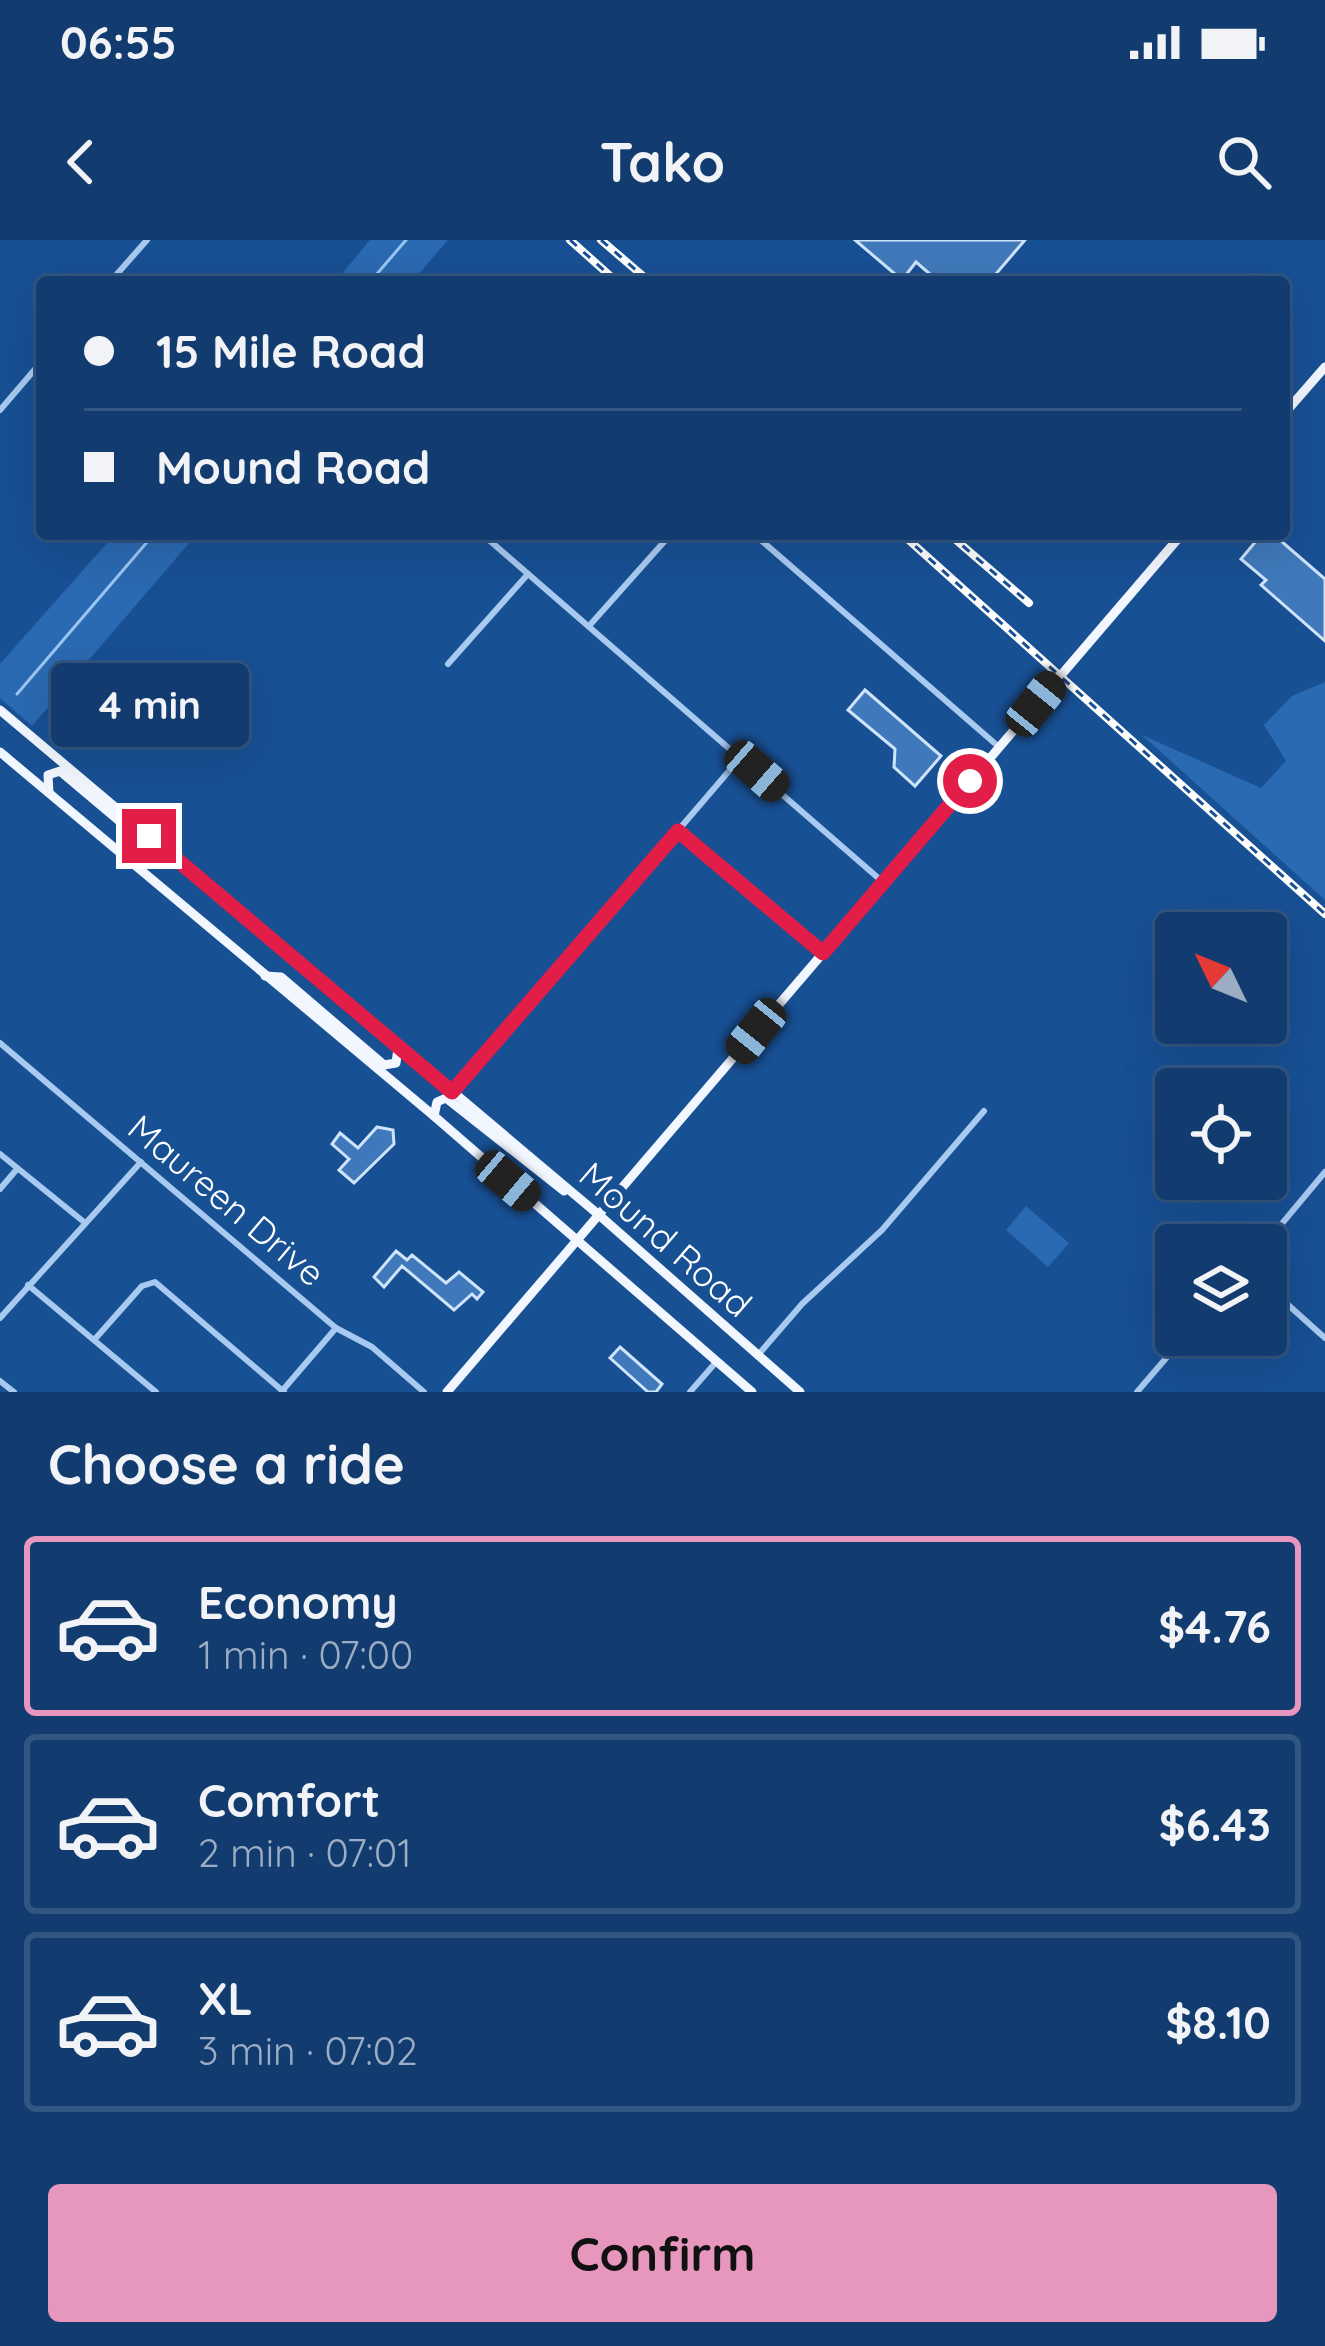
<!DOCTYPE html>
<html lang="en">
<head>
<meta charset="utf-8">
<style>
  :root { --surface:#123c6f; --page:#1b4374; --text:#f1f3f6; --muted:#9cadc3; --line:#315682; --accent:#e797bd }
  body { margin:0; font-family:Quicksand,sans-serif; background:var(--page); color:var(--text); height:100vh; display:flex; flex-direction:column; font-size:45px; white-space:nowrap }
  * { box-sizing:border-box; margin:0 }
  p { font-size:39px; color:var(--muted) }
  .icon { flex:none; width:66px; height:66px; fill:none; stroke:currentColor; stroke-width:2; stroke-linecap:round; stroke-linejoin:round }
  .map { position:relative; height:1152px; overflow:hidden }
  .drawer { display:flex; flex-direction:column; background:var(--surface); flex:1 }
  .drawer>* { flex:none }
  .guide { position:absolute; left:36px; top:36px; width:1254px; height:264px; border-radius:12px; box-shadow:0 12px 48px #0002,0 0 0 3px var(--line); display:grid; align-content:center; height:264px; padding:0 48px; background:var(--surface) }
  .needle { width:78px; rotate:313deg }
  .buttons { position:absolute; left:1155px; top:672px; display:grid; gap:24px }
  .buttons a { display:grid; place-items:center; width:132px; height:132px; border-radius:12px; background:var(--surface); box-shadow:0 12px 48px #0002,0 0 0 3px var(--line); font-size:60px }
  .end { position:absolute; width:54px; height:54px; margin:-27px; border:15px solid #e11d48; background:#fff; box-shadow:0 0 0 6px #fff }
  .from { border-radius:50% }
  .bubble { position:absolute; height:84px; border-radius:12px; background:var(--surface); box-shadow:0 12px 48px #0002,0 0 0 3px var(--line); font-size:39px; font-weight:700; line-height:84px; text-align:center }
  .car { position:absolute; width:36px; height:72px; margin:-36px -18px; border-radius:15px; box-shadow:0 0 9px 3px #0007; background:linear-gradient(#222 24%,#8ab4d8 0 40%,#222 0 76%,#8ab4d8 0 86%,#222 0) }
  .guide b { display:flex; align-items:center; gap:42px; height:114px; font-size:45px }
  .guide b+b { border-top:3px solid var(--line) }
  .guide i { width:30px; height:30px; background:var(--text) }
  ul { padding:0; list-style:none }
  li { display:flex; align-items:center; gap:36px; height:180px; margin:0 24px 18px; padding:0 24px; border:6px solid var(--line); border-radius:12px }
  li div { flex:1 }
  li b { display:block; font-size:45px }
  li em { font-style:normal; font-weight:700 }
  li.on { border-color:var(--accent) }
  li>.icon { width:108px; height:108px; stroke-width:1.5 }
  h2 { padding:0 48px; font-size:54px; line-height:144px }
  .button { display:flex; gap:24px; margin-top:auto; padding:24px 48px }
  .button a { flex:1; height:138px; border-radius:12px; background:var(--accent); color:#111; font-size:48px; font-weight:700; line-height:138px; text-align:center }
  .status { display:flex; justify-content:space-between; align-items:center; height:84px; padding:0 60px; background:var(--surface); direction:ltr }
  .status svg { height:33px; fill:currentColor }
  header { display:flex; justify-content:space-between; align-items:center; height:156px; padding:0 48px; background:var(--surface); font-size:54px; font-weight:700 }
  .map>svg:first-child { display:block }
  .green { fill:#2a6ab2 }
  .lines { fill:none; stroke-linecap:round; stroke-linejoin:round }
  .stream { stroke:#9bc5f3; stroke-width:3 }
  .building { fill:#4079bb; stroke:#cfe4fb; stroke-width:3 }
  .minor { stroke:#a8caf0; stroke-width:6 }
  .major { stroke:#f2f7ff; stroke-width:9 }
  .rail-casing { stroke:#fff; stroke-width:8 }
  .rail { stroke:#185094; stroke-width:3; stroke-dasharray:9; stroke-linecap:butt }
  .route { stroke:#e11d48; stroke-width:15 }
  .labels { text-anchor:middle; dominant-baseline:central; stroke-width:12; stroke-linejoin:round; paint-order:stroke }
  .street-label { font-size:36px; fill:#fff; stroke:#185094 }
</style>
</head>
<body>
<div class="status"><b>06:55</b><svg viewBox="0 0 49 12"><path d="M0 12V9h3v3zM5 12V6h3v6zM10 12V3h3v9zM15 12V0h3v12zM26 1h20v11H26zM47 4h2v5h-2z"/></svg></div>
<header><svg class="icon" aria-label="back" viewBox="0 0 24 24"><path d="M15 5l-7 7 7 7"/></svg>Tako<svg class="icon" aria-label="search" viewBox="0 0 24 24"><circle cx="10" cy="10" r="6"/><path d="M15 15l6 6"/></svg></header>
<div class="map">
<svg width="1325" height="1152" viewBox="0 0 1325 1152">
  <rect width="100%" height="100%" fill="#185094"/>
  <!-- green -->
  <g class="green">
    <polygon points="370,0 448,0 412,42 335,42"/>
    <polygon points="115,294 197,294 32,486 0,458 0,424"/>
    <polygon points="1325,442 1325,660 1142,495 1261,548 1286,521 1264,485 1292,456"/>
    <polygon points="1026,966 1069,1003 1048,1027 1006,990"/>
  </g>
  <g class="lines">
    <!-- stream -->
    <g class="stream">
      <polyline points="370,42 406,0"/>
      <polyline points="17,454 154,294"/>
    </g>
  </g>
  <!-- building -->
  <g class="building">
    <polygon points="855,0 1025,0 989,42 939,42 916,22 902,40"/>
    <polygon points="1262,294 1273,294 1325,339 1325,401 1261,345 1266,340 1241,319"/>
    <polygon points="865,450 941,516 915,546 894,527 895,509 848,470"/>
    <polygon points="377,887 393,890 394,904 354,943 339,930 349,919 332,904 340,893 358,908"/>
    <polygon points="396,1011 407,1020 412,1015 446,1043 459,1032 483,1052 477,1059 472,1054 454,1070 402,1026 384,1047 374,1037"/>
    <polygon points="620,1107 662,1144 656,1152 648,1152 610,1118"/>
  </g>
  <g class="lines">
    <!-- minor -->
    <g class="minor">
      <polyline points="110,42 147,0"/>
      <polyline points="0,170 42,121"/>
      <polyline points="482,294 884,643"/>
      <polyline points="754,294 999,507"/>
      <polyline points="589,386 671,294"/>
      <polyline points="448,424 528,334"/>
      <polyline points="681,587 741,517"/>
      <polyline points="0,803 336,1088 372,1107 424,1152"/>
      <polyline points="452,852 678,591 823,713"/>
      <polyline points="0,914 84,982"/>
      <polyline points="0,949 17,929"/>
      <polyline points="1264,1005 1325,932"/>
      <polyline points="28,1045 156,1152"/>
      <polyline points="1266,1045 1325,1098"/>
      <polyline points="0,1078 141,922"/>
      <polyline points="95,1099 142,1046 155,1042 284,1152"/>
      <polyline points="758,1115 802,1064 882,990 984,871"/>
      <polyline points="0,1141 14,1152"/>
      <polyline points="282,1151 336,1088"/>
      <polyline points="690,1152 717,1121"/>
      <polyline points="1137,1152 1186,1095"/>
    </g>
    <!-- major -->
    <g class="major">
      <polyline points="1284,174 1325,127"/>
      <polyline points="0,470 599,975 800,1152"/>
      <polyline points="0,512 434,876 752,1152"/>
      <polyline points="49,553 48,535 60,531 136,595 149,595"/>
      <polyline points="265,736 281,737 384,825 396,823 398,808"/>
      <polyline points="434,876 437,862 446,858 564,951"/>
      <polyline points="447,1152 1182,294"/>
    </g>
    <defs>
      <g id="rail">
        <polyline points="570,0 617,42"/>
        <polyline points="601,0 650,42"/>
        <polyline points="902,294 1325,674"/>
        <polyline points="949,294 1029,363"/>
      </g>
    </defs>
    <!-- rail casing -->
    <use href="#rail" class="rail-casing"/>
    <!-- rail -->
    <use href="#rail" class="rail"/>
  </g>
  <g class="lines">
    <!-- route -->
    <polyline class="route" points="149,596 452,852 678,591 823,713 970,541"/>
  </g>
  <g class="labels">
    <!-- street labels -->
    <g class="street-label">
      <text transform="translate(227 960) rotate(40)">Maureen Drive</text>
      <text transform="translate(666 999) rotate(41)">Mound Road</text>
    </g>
  </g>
</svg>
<div class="buttons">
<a><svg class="needle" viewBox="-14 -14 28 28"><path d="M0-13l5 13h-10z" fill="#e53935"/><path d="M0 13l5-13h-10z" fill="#9cadc3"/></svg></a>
<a><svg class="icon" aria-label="locate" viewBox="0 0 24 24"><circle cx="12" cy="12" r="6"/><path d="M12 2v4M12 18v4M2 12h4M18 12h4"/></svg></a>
<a><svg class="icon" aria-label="layers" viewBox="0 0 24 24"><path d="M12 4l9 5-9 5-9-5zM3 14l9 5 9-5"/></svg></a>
</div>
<i class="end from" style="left:970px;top:541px"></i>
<i class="end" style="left:149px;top:596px"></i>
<div class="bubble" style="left:51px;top:423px;width:198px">4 min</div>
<i class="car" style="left:1036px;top:464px;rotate:39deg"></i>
<i class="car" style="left:757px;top:531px;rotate:131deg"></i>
<i class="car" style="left:756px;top:791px;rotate:219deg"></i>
<i class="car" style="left:508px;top:941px;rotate:130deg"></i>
<div class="guide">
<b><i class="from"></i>15 Mile Road</b>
<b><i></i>Mound Road</b>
</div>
</div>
<section class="drawer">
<h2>Choose a ride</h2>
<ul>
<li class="on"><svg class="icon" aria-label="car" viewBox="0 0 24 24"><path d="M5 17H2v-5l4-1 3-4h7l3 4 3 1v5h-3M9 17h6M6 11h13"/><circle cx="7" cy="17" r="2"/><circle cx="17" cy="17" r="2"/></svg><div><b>Economy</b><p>1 min · 07:00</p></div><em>$4.76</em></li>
<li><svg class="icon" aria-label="car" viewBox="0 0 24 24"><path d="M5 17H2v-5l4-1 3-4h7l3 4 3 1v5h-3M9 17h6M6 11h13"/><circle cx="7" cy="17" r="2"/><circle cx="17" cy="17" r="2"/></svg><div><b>Comfort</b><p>2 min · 07:01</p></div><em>$6.43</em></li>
<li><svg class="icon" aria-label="car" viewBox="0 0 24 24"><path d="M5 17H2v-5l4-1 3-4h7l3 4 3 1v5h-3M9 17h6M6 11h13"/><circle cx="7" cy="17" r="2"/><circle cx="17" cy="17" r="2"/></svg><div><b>XL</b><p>3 min · 07:02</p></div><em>$8.10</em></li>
</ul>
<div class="button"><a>Confirm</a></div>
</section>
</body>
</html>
